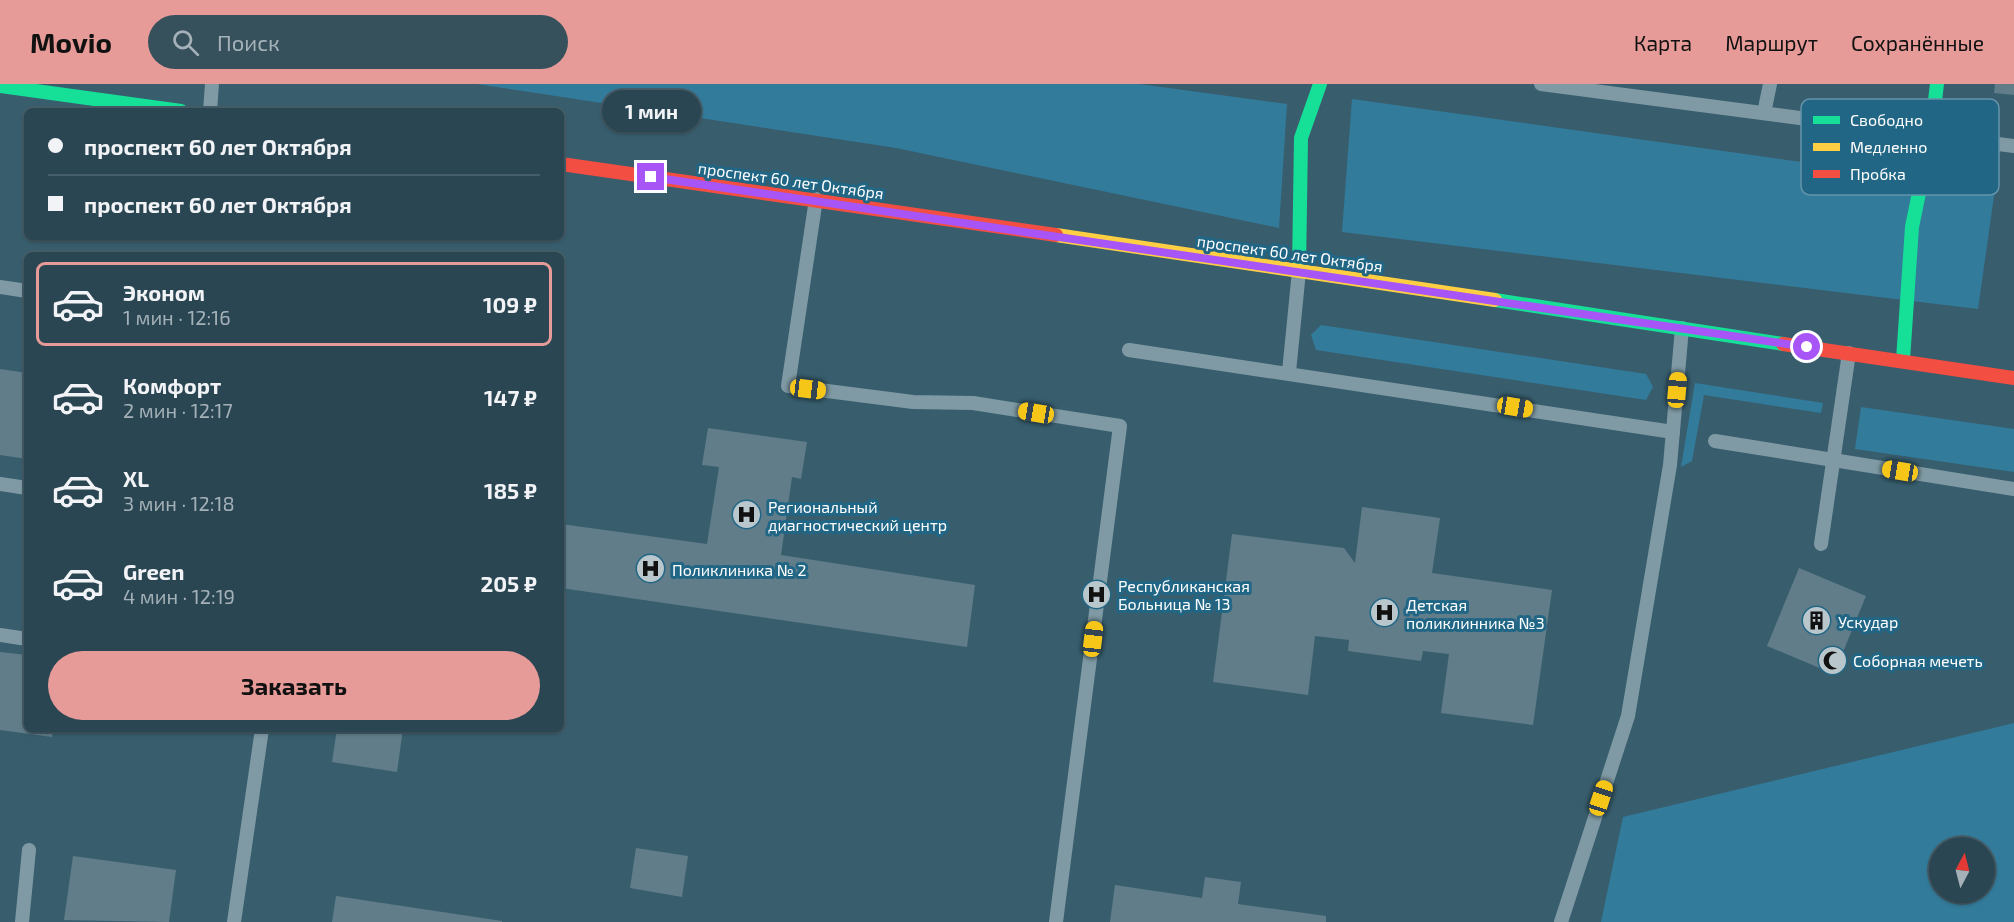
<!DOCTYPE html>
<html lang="ru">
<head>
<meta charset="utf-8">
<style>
  :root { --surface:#2a4652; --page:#36505c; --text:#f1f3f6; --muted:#a5b1b8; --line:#465e69; --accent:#e69b98 }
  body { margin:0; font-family:"Exo 2",sans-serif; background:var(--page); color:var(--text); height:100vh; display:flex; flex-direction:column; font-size:22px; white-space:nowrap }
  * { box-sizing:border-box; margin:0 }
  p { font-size:20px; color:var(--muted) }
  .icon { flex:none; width:33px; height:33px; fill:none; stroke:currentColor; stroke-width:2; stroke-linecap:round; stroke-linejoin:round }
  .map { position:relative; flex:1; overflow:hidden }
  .sheet { position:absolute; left:24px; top:168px; width:540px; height:480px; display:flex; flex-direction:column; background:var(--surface); border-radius:9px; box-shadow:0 2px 4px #0004,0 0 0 2px var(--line) }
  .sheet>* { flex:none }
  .banner { position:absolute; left:24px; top:24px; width:540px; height:132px; border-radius:9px; box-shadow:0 2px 4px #0004,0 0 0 2px var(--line); display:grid; align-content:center; height:132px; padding:0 24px; background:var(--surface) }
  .needle { width:39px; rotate:7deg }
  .controls { position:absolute; left:1929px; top:753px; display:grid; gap:12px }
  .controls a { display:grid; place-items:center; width:66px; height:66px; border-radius:50%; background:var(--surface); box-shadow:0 2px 4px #0004,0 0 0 2px var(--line); font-size:30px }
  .end { position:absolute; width:27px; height:27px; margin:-14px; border:8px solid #a855f7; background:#fff; box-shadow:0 0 0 3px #fff }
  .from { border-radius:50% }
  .bubble { position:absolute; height:42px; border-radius:21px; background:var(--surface); box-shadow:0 2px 4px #0004,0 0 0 2px var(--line); font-size:20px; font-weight:700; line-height:42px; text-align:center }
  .car { position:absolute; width:18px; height:36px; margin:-18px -9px; border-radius:8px; box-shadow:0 0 4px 2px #0007; background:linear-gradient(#f5c518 24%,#345 0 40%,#f5c518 0 76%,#345 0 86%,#f5c518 0) }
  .banner b { display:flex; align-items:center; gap:21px; height:57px; font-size:22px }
  .banner b+b { border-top:2px solid var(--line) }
  .banner i { width:15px; height:15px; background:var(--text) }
  ul { padding:10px 0 0; list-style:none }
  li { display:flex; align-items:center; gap:18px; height:84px; margin:0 12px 9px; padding:0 12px; border:3px solid transparent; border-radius:9px }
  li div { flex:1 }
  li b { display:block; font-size:22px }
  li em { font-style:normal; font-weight:700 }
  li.active { border-color:var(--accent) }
  li>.icon { width:54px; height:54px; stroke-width:1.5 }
  .primary-button { display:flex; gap:12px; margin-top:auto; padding:12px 24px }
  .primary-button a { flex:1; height:69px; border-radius:36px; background:var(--accent); color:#111; font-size:24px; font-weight:700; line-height:69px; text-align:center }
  header { display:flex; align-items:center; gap:36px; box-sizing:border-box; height:84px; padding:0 30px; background:var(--accent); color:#111 }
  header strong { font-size:28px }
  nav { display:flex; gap:33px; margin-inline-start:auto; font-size:21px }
  .search { width:420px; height:54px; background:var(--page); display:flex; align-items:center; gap:15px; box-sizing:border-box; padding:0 21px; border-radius:33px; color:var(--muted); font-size:22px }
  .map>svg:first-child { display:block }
  .green { fill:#337b9a; fill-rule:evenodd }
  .building { fill:#617d89 }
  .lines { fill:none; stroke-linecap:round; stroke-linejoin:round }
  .lane { stroke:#7f9aa4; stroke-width:14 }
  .fast { stroke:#16e098; stroke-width:14 }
  .slow { stroke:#ffcf43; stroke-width:14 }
  .jam { stroke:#f24e42; stroke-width:14 }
  .route { stroke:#a855f7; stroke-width:8 }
  .labels { text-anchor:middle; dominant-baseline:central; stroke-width:6; stroke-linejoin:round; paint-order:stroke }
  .street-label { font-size:16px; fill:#fff; stroke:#216685 }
  .poi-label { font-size:16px; fill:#fff; stroke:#216685; text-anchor:start }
  .key { fill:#216685; stroke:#6494aa; stroke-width:1.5 }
  .key-label { font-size:16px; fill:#fff }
</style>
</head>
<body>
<header>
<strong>Movio</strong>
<div class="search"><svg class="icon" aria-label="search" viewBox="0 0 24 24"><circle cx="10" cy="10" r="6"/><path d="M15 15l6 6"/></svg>Поиск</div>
<nav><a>Карта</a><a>Маршрут</a><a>Сохранённые</a></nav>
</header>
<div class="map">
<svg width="2014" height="838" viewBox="0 0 2014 838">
  <rect width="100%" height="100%" fill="#385e6e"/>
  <!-- green -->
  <g class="green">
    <polygon points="477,0 1139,0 1287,20 1279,144 896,64"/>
    <polygon points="1352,15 1995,105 1978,225 1342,148"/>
    <polygon points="1321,241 1646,290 1653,303 1646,316 1316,266 1311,251"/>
    <polygon points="1695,299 1823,319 1821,329 1704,311 1692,377 1681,383"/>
    <polygon points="1861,323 2014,345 2014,388 1855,365"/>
    <path d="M2014,639V838H1601L1623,733ZM1940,764H1984V808H1940Z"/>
  </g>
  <!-- building -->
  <g class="building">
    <polygon points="1995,0 2014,0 2014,11 1994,9"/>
    <polygon points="0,285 27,289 27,375 0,371"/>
    <polygon points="708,344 807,358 801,395 792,393 781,471 975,501 967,563 561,504 561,440 707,460 719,383 702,381"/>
    <polygon points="1362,423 1440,434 1432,489 1552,506 1533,641 1441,629 1449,570 1423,567 1421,577 1348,567 1349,556 1315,552 1308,611 1213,598 1232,450 1344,464 1355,479"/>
    <polygon points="1799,484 1866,512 1834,590 1767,562"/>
    <polygon points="0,568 27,571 27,645 53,645 52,653 0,646"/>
    <polygon points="337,645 403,645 397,688 332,678"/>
    <polygon points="636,764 688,772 682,813 630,804"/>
    <polygon points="73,772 176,786 169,838 64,836"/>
    <polygon points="1205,793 1241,798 1238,820 1326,832 1326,838 1110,838 1115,801 1202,814"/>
    <polygon points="336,812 502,837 502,838 332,838"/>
  </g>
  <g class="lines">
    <!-- lane -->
    <g class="lane">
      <polyline points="1541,0 2014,62"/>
      <polyline points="210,27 212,0"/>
      <polyline points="1764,29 1770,0"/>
      <polyline points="816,115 788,302 913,318 973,319 1120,342 1056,838"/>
      <polyline points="0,203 27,207"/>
      <polyline points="1129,266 1673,348"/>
      <polyline points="1289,288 1299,187"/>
      <polyline points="1715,357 2014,405"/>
      <polyline points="0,400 27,404"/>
      <polyline points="1821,460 1849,269"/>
      <polyline points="0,551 27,555"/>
      <polyline points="22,838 29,766"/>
      <polyline points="234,838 262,645"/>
      <polyline points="1561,838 1628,632 1670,381 1682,244"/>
    </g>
    <!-- fast -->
    <g class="fast">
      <polyline points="0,2 181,27"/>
      <polyline points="1299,187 1301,54 1320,0"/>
      <polyline points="1495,216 1783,260"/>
      <polyline points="1903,276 1912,143 1931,50 1937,0"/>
    </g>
    <!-- slow -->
    <polyline class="slow" points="1056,151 1495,216"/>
    <!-- jam -->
    <g class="jam">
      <polyline points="561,80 1056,151"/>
      <polyline points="1783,260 2014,294"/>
    </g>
  </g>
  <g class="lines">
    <!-- route -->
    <polyline class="route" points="651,93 1807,263"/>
  </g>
  <!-- icons -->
  <defs>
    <symbol id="hospital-disc" viewBox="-11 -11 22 22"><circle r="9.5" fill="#b9c7cc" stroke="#216685"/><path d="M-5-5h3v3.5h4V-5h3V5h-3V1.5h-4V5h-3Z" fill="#111"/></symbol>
    <symbol id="building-disc" viewBox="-11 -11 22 22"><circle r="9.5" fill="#b9c7cc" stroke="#216685"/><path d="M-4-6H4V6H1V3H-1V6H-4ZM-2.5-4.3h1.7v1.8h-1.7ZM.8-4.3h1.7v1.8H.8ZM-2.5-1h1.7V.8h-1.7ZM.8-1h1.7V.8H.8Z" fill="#111"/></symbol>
    <symbol id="mosque-disc" viewBox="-11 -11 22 22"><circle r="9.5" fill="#b9c7cc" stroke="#216685"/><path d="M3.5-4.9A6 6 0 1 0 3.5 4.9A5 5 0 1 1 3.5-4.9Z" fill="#111"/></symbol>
  </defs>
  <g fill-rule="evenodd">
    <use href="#hospital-disc" x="730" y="414" width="33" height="33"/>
    <use href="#hospital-disc" x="634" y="468" width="33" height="33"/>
    <use href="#hospital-disc" x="1080" y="494" width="33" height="33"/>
    <use href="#hospital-disc" x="1368" y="512" width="33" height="33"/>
    <use href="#building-disc" x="1800" y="520" width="33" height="33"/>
    <use href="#mosque-disc" x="1816" y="560" width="33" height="33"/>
  </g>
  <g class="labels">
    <!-- street labels -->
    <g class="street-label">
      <text transform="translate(791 96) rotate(8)">проспект 60 лет Октября</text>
      <text transform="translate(1290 169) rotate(8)">проспект 60 лет Октября</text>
    </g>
    <!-- poi labels -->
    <g class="poi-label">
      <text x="768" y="422">Региональный<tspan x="768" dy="18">диагностический центр</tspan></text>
      <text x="672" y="485">Поликлиника № 2</text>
      <text x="1118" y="501">Республиканская<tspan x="1118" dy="18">Больница № 13</tspan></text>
      <text x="1406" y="520">Детская<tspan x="1406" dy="18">поликлинника №3</tspan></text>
      <text x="1838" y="537">Ускудар</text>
      <text x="1853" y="576">Соборная мечеть</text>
    </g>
  </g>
  <!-- legend -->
  <rect x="1801" y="15" width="198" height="96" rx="9" class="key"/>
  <rect x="1813" y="32" width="27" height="8" fill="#16e098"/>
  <rect x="1813" y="59" width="27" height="8" fill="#ffcf43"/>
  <rect x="1813" y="86" width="27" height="8" fill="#f24e42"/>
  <g class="key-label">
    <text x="1850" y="42">Свободно</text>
    <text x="1850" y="69">Медленно</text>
    <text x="1850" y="96">Пробка</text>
  </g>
</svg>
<div class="controls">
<a><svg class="needle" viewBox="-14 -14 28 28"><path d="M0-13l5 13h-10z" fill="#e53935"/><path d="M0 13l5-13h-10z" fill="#a5b1b8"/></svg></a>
</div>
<i class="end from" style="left:1807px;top:263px"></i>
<i class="end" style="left:651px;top:93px"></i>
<div class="bubble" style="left:602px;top:6px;width:99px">1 мин</div>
<i class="car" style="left:808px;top:305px;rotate:97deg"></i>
<i class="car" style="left:1677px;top:306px;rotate:5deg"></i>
<i class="car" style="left:1515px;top:323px;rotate:99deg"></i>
<i class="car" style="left:1036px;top:329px;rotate:279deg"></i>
<i class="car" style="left:1900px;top:387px;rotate:279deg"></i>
<i class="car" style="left:1093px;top:555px;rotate:7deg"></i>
<i class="car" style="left:1601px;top:714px;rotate:18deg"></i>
<div class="banner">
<b><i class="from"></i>проспект 60 лет Октября</b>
<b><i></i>проспект 60 лет Октября</b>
</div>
<section class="sheet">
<ul>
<li class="active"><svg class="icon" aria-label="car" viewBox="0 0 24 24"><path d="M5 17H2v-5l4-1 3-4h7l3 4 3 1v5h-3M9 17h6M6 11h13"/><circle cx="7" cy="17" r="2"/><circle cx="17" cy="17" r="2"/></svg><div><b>Эконом</b><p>1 мин · 12:16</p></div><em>109 ₽</em></li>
<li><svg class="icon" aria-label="car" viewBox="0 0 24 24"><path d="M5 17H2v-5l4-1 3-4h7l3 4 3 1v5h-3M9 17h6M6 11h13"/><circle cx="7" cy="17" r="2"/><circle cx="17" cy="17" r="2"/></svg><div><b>Комфорт</b><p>2 мин · 12:17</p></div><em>147 ₽</em></li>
<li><svg class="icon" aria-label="car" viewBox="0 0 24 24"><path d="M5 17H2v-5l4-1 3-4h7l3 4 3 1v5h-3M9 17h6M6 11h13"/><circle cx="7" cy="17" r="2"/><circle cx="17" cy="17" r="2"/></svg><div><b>XL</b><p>3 мин · 12:18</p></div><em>185 ₽</em></li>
<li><svg class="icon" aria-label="car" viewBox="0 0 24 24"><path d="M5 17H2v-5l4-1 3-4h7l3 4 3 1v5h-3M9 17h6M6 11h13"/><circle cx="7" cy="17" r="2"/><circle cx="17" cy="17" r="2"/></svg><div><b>Green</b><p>4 мин · 12:19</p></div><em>205 ₽</em></li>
</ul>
<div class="primary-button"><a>Заказать</a></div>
</section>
</div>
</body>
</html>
